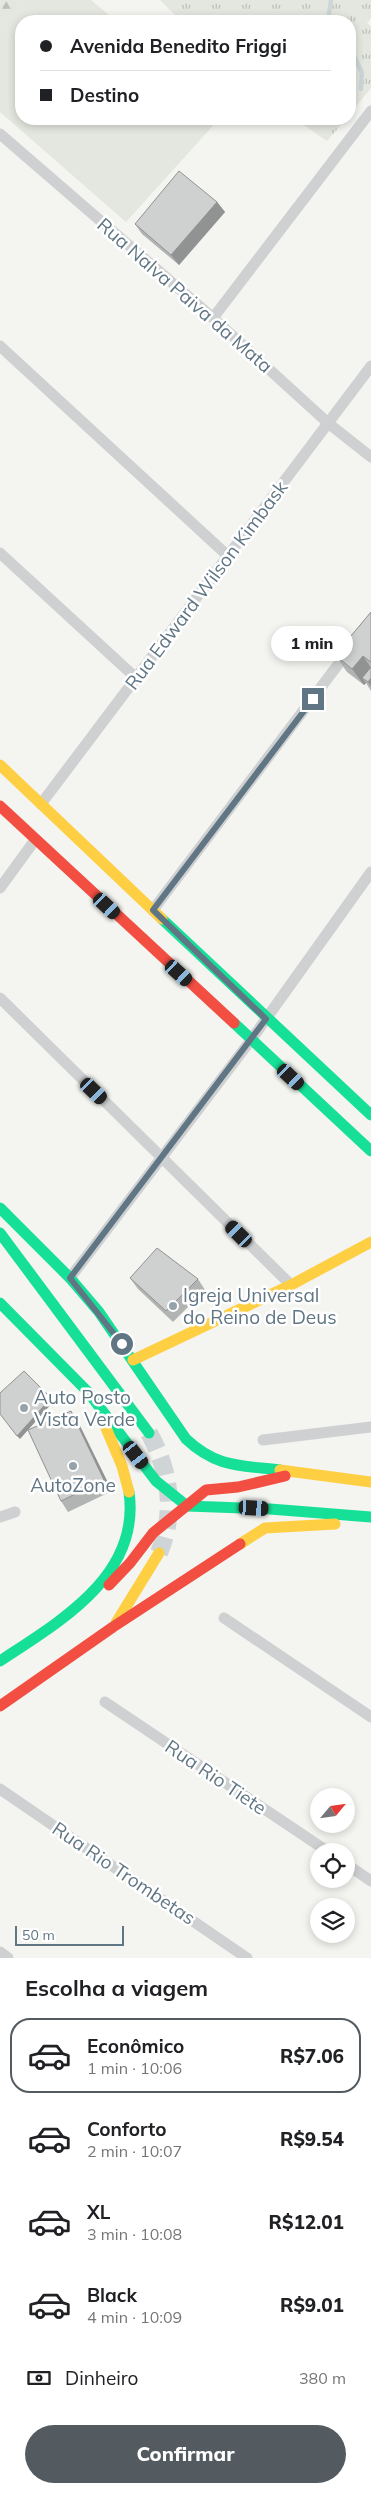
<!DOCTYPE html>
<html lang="pt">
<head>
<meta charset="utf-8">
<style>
  :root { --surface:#fff; --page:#f6f6f6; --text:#202124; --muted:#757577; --line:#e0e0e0; --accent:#545b60 }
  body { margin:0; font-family:Mulish,sans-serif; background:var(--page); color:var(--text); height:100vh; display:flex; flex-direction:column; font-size:19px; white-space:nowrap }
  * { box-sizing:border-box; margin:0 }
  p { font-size:16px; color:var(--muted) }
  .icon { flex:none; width:28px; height:28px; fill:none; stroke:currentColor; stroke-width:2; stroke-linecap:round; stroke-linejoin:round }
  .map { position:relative; height:1958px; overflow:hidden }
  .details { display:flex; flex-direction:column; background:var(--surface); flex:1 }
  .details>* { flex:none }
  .top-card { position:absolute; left:15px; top:15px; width:341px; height:110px; border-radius:20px; box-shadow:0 2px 8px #0003; display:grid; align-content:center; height:110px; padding:0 25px; background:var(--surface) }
  .needle { width:32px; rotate:61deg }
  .tools { position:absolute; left:310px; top:1788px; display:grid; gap:10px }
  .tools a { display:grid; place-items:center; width:45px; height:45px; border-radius:50%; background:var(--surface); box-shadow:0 2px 8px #0003; font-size:25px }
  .scale { position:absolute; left:15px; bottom:12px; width:109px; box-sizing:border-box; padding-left:5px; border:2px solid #617684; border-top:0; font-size:14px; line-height:18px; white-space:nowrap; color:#617684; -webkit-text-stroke:4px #fff; paint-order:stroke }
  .end { position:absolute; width:22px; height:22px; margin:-11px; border:6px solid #617684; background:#fff; box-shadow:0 0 0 2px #fff }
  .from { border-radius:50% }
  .bubble { position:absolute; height:35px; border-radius:18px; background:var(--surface); box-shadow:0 2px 8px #0003; font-size:16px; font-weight:800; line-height:35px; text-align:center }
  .car { position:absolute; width:15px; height:30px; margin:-15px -8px; border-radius:6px; box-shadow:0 0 4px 1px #0007; background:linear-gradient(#222 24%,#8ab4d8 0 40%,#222 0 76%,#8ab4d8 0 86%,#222 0) }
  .top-card b { display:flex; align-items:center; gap:18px; height:48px; font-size:19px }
  .top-card b+b { border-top:1px solid var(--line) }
  .top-card i { width:12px; height:12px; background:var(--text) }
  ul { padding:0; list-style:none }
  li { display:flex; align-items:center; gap:15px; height:75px; margin:0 10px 8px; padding:0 15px; border:2px solid transparent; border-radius:20px }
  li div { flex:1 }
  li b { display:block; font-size:19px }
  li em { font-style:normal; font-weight:800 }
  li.current { border-color:var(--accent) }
  li>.icon { width:45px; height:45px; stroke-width:1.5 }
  h2 { padding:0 25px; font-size:22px; line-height:60px }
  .pay { display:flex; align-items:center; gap:12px; height:55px; padding:0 25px; font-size:19px }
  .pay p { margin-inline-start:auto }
  .primary-button { display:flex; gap:10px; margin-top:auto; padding:10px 25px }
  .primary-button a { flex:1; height:58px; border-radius:30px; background:var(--accent); color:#fff; font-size:20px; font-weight:800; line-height:58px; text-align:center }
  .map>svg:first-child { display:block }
  .grass { fill:url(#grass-tufts) }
  .forest { fill:url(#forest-firs) }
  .garden { fill:#e4e7df }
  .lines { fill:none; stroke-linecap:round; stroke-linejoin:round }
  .stream { stroke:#cdd7d8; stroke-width:4.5 }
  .primary-tunnel { stroke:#cfd4d6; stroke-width:18; stroke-dasharray:18 9; stroke-linecap:butt }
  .street { stroke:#cfd0d1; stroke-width:11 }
  .fast { stroke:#16e098; stroke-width:11 }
  .slow { stroke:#ffcf43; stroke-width:11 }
  .jam { stroke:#f24e42; stroke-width:11 }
  .wall { fill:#b2b3b3 }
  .shaded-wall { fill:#919292 }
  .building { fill:#cfd0d0; stroke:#919292 }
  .route { stroke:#617684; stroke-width:6 }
  .poi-dot { fill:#94a2aa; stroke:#fff; stroke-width:2 }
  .labels { text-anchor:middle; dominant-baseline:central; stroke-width:5; stroke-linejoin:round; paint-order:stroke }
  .street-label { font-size:19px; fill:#617684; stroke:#fff }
  .poi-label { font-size:19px; fill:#617684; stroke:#fff; text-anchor:start }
</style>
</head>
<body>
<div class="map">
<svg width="371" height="1958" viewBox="0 0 371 1958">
  <defs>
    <pattern id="grass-tufts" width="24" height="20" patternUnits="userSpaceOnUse" patternTransform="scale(1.25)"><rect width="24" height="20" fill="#e4e7df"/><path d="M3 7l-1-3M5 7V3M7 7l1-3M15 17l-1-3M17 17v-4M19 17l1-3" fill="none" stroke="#bcc0ba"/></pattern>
    <pattern id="forest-firs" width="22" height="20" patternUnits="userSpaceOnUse" patternTransform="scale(1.25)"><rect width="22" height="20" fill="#e4e7df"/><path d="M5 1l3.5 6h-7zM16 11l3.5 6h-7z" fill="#bcc0ba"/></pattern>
  </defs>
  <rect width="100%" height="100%" fill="#f4f4f1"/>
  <!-- grass -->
  <g class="grass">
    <polygon points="160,0 371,0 371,18 367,23 371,26 371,88 350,114 350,21 181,21"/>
    <polygon points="295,119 346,119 327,141"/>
  </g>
  <!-- forest -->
  <polygon class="forest" points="0,0 25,0 0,31"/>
  <!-- garden -->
  <polygon class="garden" points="25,0 91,0 116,21 21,21 21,119 219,119 126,222 0,112 0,31"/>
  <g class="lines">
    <!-- stream -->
    <g class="stream">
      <polyline points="328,21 331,0"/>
      <polyline points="350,47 362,73 361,89"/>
    </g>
    <!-- primary-tunnel -->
    <path class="primary-tunnel" d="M149,1433C170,1471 176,1512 159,1553"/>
    <!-- street -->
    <g class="street">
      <polyline points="0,134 213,318 328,423 371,457"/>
      <polyline points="213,318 371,111"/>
      <polyline points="0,346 228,556"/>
      <polyline points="0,553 136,678"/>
      <polyline points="41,804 371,366"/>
      <polyline points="0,888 35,840"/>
      <polyline points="153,910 349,650"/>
      <polyline points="0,998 291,1285"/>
      <polyline points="70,1278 251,1040 371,872"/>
      <polyline points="263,1440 371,1427"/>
      <polyline points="0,1517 15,1512"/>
      <polyline points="224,1618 371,1717"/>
      <polyline points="105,1702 327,1851"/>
      <polyline points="0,1789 247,1958"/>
      <polyline points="346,1864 371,1881"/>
      <polyline points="0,1952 8,1958"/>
    </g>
    <!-- fast -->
    <g class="fast">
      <polyline points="162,919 371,1115"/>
      <polyline points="234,1023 371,1151"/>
      <path d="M0,1208L70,1278L99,1312L186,1439C217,1468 240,1465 280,1470"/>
      <polyline points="0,1233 149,1433"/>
      <polyline points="0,1303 88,1392 156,1481 187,1506 270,1509 371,1517"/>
      <path d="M0,1661C59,1622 141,1576 129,1492"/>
    </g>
    <!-- slow -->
    <g class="slow">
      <polyline points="0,765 162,919"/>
      <polyline points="133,1360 291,1285 371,1242"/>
      <polyline points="106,1428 122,1466 129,1492"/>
      <polyline points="280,1470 371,1482"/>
      <polyline points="240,1544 265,1528 335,1524"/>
      <polyline points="116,1623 159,1553"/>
    </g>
    <!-- jam -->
    <g class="jam">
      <polyline points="0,806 234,1023"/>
      <polyline points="109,1585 130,1563 153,1533 206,1490 238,1487 285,1476"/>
      <polyline points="0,1706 113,1627 240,1544"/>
    </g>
  </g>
  <!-- wall -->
  <g class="wall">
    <polygon points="217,202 225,212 179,265 142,234 135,224"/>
    <polygon points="371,612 371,691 366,683 364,685 347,672 335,655"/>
    <polygon points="130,1278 198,1279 205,1290 173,1322 138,1289"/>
    <polygon points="71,1411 78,1422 112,1491 68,1512 61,1501"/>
  </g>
  <!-- shaded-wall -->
  <g class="shaded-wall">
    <polygon points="217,202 225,212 179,265 171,255"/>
    <polygon points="363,656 371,668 362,678 366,683 364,685 352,669"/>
    <polygon points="371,678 371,687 368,682"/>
    <polygon points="51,1398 53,1402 20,1439 17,1436"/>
    <polygon points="71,1411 78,1422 112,1491 104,1480"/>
  </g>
  <!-- building -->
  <g class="building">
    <polygon points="179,171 217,202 171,255 135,224"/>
    <polygon points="371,612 371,662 363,656 352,669 335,655"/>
    <polygon points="371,667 371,678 368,682 362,678"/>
    <polygon points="157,1248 198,1279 166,1311 130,1278"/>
    <polygon points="24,1371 51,1398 17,1436 0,1414 0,1393"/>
    <polygon points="71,1411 104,1480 61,1501 28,1430"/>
  </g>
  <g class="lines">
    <!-- route -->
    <polyline class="route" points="122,1344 70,1278 266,1019 153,910 313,699"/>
  </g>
  <!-- markers -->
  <g class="poi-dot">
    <circle cx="173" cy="1306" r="5"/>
    <circle cx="24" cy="1408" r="5"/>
    <circle cx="73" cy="1466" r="5"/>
  </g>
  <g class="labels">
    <!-- street labels -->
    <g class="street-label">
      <text transform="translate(185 295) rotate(41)">Rua Nalva Paiva da Mata</text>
      <text transform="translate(206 585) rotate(-53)">Rua Edward Wilson Kimbask</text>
      <text transform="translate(216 1777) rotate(34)">Rua Rio Tiete</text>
      <text transform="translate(124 1873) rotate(34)">Rua Rio Trombetas</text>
    </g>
    <!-- poi labels -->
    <g class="poi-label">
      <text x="183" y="1295">Igreja Universal<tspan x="183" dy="22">do Reino de Deus</tspan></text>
      <text x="34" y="1397">Auto Posto<tspan x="34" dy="22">Vista Verde</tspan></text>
      <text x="73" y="1485" text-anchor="middle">AutoZone</text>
    </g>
  </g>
</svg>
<div class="tools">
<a><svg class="needle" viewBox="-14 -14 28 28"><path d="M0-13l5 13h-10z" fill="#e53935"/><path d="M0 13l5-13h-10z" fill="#757577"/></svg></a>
<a><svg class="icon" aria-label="locate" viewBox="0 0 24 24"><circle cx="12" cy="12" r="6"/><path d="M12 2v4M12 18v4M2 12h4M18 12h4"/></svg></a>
<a><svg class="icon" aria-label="layers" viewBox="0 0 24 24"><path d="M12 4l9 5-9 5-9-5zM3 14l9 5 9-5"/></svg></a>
</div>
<div class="scale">50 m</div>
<i class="end from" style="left:122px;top:1344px"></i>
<i class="end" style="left:313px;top:699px"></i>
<div class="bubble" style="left:271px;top:626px;width:82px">1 min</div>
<i class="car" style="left:107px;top:906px;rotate:133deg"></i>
<i class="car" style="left:179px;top:973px;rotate:132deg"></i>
<i class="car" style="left:291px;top:1077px;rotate:133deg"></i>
<i class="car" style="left:94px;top:1091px;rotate:134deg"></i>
<i class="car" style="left:239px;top:1234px;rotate:315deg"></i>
<i class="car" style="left:136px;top:1455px;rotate:142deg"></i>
<i class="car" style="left:254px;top:1508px;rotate:93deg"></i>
<div class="top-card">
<b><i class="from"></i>Avenida Benedito Friggi</b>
<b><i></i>Destino</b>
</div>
</div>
<section class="details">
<h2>Escolha a viagem</h2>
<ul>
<li class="current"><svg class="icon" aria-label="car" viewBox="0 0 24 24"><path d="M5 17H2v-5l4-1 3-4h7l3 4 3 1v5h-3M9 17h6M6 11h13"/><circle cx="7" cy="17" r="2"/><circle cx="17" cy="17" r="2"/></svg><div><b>Econômico</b><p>1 min · 10:06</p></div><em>R$7.06</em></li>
<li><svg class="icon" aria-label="car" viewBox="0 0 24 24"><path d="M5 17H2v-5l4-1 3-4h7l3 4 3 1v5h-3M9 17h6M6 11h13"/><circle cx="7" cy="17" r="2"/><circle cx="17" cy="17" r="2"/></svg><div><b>Conforto</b><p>2 min · 10:07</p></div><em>R$9.54</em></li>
<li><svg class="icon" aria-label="car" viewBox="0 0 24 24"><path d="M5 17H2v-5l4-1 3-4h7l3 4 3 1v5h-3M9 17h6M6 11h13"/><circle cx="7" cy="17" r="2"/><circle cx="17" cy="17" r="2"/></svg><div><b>XL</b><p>3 min · 10:08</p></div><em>R$12.01</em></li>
<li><svg class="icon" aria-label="car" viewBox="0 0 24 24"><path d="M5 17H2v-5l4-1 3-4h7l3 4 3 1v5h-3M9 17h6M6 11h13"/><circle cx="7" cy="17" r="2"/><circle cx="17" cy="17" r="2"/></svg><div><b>Black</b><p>4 min · 10:09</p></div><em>R$9.01</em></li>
</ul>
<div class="pay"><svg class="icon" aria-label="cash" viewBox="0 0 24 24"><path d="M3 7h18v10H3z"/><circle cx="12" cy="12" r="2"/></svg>Dinheiro<p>380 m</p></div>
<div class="primary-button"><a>Confirmar</a></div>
</section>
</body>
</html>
